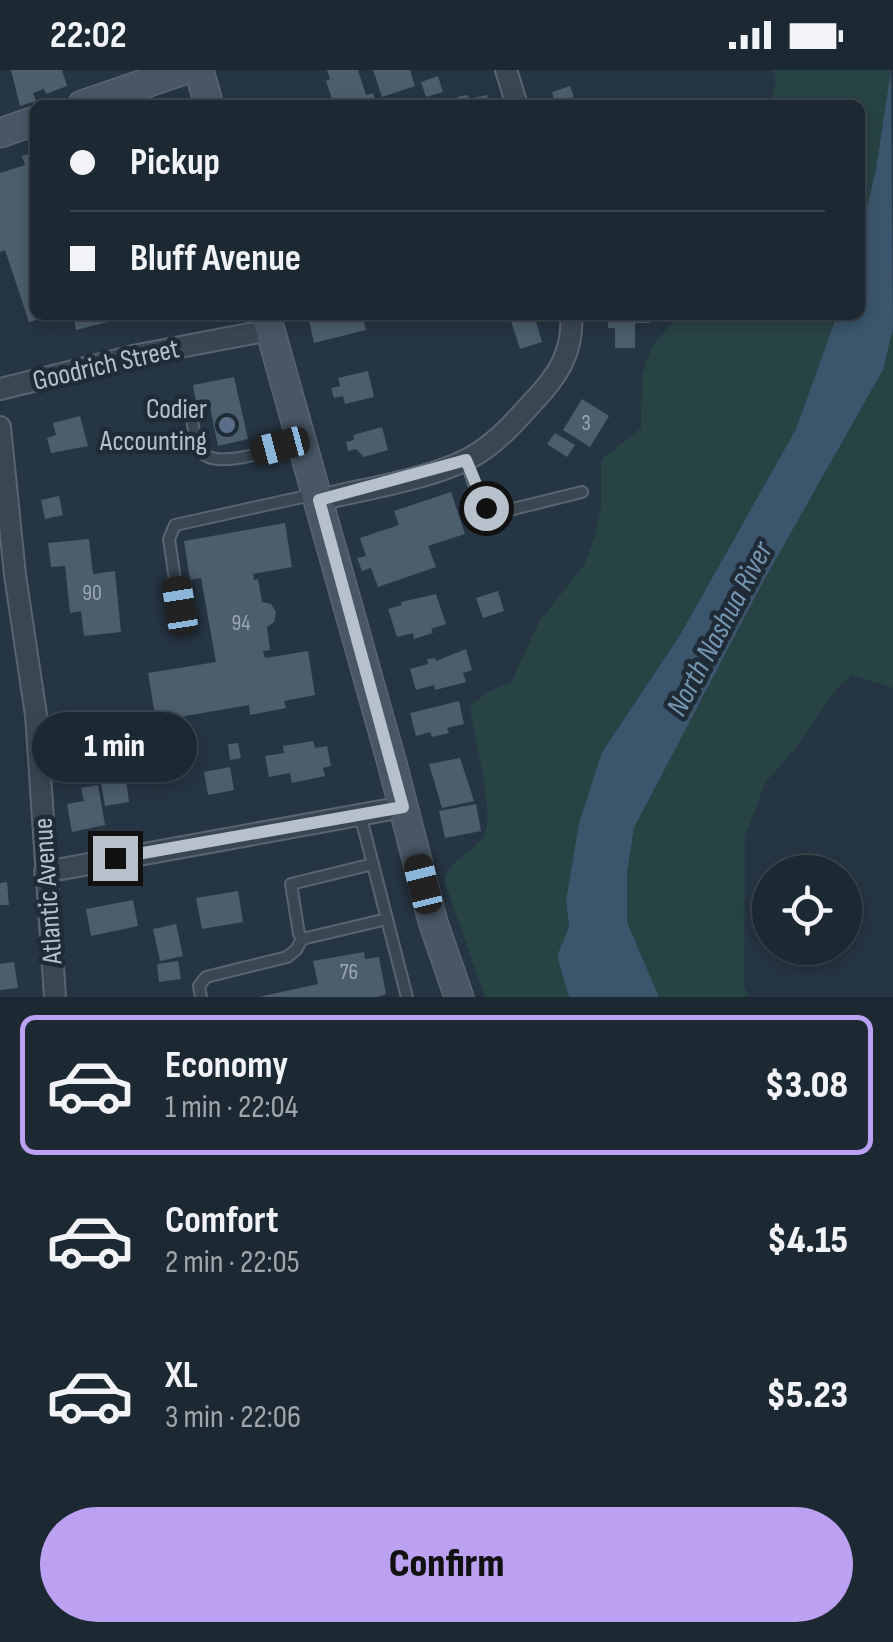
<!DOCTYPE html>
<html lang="en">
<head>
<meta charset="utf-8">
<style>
  :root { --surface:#1c2832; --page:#25303a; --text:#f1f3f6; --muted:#a0a6ac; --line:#3a444d; --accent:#bca0f2 }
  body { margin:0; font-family:"Sofia Sans Condensed",sans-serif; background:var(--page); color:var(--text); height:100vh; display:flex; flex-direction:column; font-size:38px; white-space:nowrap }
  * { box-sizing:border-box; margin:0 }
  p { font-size:32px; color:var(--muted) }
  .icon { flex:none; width:55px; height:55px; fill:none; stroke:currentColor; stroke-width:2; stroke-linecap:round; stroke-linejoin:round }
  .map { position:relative; height:927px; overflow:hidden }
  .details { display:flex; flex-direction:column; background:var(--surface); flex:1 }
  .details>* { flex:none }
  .banner { position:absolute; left:30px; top:30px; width:835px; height:220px; border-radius:15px; box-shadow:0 5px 15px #0003,0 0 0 2px var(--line); display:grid; align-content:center; height:220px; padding:0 40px; background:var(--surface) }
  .controls { position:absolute; left:752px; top:785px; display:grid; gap:20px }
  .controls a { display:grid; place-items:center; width:110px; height:110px; border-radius:50%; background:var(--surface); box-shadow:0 5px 15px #0003,0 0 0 2px var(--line); font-size:50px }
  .end { position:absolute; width:45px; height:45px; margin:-22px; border:12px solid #b7c1cc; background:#111; box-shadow:0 0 0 5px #111 }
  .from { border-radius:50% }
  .bubble { position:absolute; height:70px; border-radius:35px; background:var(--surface); box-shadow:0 5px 15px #0003,0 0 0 2px var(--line); font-size:32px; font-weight:800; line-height:70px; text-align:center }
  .car { position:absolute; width:30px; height:60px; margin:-30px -15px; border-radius:12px; box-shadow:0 0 8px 2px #0007; background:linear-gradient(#222 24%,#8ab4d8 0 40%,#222 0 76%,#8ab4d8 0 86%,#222 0) }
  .banner b { display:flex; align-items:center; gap:35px; height:95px; font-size:38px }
  .banner b+b { border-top:2px solid var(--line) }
  .banner i { width:25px; height:25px; background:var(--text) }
  ul { padding:18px 0 0; list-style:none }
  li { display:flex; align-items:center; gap:30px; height:140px; margin:0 20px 15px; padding:0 20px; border:5px solid transparent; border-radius:15px }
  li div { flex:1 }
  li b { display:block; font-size:38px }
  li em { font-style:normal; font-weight:800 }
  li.on { border-color:var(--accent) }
  li>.icon { width:90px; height:90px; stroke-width:1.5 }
  .primary-button { display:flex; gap:20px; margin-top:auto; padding:20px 40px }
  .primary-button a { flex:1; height:115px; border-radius:60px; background:var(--accent); color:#111; font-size:40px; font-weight:800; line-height:115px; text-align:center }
  .status { display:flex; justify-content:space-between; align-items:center; height:70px; padding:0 50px; background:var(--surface); direction:ltr }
  .status svg { height:28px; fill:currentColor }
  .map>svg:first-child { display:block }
  .green { fill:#284344 }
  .water { fill:#3b556c }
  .building { fill:#4c5d6b }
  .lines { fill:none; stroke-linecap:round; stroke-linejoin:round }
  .lane-casing { stroke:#586470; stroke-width:14 }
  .street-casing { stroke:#586470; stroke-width:24 }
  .secondary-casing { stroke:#586470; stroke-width:31 }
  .lane { stroke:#3a4752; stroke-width:10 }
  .street { stroke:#3a4752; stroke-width:20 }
  .secondary { stroke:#485665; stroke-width:28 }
  .route { stroke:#b7c1cc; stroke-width:12 }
  .service-dot { fill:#5c6f8a; stroke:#1f2c38; stroke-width:4 }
  .labels { text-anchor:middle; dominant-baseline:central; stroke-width:9; stroke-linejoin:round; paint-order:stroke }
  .number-label { font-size:22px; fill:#9ca8b4 }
  .street-label { font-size:28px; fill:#b7c1cc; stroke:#1f2c38 }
  .poi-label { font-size:28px; fill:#b7c1cc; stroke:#1f2c38; text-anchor:end }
  .water-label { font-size:30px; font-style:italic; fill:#7696b0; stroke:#1f2c38 }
</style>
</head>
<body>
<div class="status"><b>22:02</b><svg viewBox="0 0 49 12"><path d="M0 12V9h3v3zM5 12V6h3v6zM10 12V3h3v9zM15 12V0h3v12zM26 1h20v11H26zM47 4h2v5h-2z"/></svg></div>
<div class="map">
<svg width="893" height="927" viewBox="0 0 893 927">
  <rect width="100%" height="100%" fill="#263543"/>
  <!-- green -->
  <g class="green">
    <polygon points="773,0 891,0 876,99 860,165 860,35 770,35 776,12"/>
    <path d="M679,245H837L796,359L680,565L602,682L579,753L566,831L569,857L557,886L569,927H485L444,810C451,788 477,782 485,762C495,741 472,664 470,636L488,622L512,611L539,552L584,495L596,463L601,435V390L641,358L642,305L652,277Z"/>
    <polygon points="893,259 893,618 852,605 836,620 794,680 765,713 745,767 744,917 749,927 659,927 627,852 627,803 634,758 763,512 883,300"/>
  </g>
  <!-- water -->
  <polygon class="water" points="891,0 893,259 883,300 763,512 634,758 627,803 627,852 659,927 569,927 557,886 569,857 566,831 579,753 602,682 680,565 796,359 837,245 860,245 860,165 876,99"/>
  <!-- building -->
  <g class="building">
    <polygon points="11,0 62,0 67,16 46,24 44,19 33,23 36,31 20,36"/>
    <polygon points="327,0 358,0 366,25 373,23 377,35 334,35 326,11 330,9"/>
    <polygon points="373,0 410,0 415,16 382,27"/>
    <polygon points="438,6 443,22 426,27 421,12"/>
    <polygon points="570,16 574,27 555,33 552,22"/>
    <polygon points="468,25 469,29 487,25 490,35 459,35 457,27"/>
    <polygon points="35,82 35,245 48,246 29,252 5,180 0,182 0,103 25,95 22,86"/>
    <polygon points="73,245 106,245 108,252 76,260"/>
    <polygon points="308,245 362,245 366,260 314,273"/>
    <polygon points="518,245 534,245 542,272 520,279 510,248"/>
    <polygon points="650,245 650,253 635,253 635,278 615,278 615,258 608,258 608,246"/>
    <polygon points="368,301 374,327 345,334 343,326 334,328 331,318 340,316 338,308"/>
    <polygon points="234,307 248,369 218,376 210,337 197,339 193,315"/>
    <polygon points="582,329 609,346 590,377 563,360"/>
    <polygon points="80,346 88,376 51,383 47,368 56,365 53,353"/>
    <polygon points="382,357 388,380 364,387 356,379 348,381 346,372 354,370 353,365"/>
    <polygon points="555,363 575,375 567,387 547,374"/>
    <polygon points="451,422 465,464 428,476 436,497 378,517 371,498 362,501 357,488 366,486 360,468 399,455 394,441"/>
    <polygon points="59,426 63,445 45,449 41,430"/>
    <polygon points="285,453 292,497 253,504 254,510 258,509 262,532 271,534 276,542 274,552 267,557 270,580 263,581 265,588 308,581 315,625 284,631 286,638 250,645 249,635 156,651 148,603 216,592 201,508 190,510 184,471"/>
    <polygon points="89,469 93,504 115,501 121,562 84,566 81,541 70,543 65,496 51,497 48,473"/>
    <polygon points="498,521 504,541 483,548 476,528"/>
    <polygon points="436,524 446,554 431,559 433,563 414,569 413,563 397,567 388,539 402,535 401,532"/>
    <polygon points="466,579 472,600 463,603 466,612 435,620 434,615 416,620 410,599 428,594 427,589 435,588 436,591"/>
    <polygon points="459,631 464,654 447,658 449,663 432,667 430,662 416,666 410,643"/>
    <polygon points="107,646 108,660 114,659 115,671 65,675 62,650"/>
    <polygon points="313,671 315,678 327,676 331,696 323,698 325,706 292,713 290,703 269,707 265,686 284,683 283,676"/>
    <polygon points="238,673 241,688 230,690 228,674"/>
    <polygon points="162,679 167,702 147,706 142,683"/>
    <polygon points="460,688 474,731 442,738 429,694"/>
    <polygon points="230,697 234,720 208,725 204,702"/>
    <polygon points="125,703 129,732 105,736 100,707"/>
    <polygon points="98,715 105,755 72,762 67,734 84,731 81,718"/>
    <polygon points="476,734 481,761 445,768 439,741"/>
    <polygon points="7,812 9,835 0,835 0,813"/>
    <polygon points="238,821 243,852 202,859 196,828"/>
    <polygon points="133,830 138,856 91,866 86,839"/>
    <polygon points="176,854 183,886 160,891 153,859"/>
    <polygon points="364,882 365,889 379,887 386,924 377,927 258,927 318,914 313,891"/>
    <polygon points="178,891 181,909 159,912 157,894"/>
    <polygon points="14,892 18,918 0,920 0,894"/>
  </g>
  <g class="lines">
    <defs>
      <g id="lane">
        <path d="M190,340C193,352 194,369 200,380C214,403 279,377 301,371"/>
        <path d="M466,390C474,412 477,441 505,441L582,422"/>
        <polyline points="179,536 169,469 175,455 316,424"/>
        <polyline points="360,744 407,927"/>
        <polyline points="302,869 299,864 291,814 373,794"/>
        <polyline points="302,869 387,849"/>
        <polyline points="201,927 199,916 206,907 287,887 296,880 302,869"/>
      </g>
      <g id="street">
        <polyline points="506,0 517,35"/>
        <polyline points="0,319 138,285 270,260"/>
        <polyline points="0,357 15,505 36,645 55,927"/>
        <path d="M319,430C364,419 437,408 475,385C497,372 515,352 532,333C557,307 574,282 571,245"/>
        <polyline points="45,802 403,737"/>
      </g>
      <g id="secondary">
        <polyline points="199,0 209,35"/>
        <polyline points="82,35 184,0"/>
        <polyline points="0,63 35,51"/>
        <polyline points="266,245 393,697 433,852 459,927"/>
      </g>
    </defs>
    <!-- lane casing -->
    <use href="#lane" class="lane-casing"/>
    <!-- street casing -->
    <use href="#street" class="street-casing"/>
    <!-- secondary casing -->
    <use href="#secondary" class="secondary-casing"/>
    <!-- lane -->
    <use href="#lane" class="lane"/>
    <!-- street -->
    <use href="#street" class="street"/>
    <!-- secondary -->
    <use href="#secondary" class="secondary"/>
  </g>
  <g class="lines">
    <!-- route -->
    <polyline class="route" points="115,788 403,737 319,430 466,390 486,438"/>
  </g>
  <!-- markers -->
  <circle class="service-dot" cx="227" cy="355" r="10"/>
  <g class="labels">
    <!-- number labels -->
    <g class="number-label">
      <text x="586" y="353">3</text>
      <text x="92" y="523">90</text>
      <text x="241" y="553">94</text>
      <text x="349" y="902">76</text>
    </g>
    <!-- street labels -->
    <g class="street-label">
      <text transform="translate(106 295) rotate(-13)">Goodrich Street</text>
      <text transform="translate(48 821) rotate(-94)">Atlantic Avenue</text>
    </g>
    <!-- poi labels -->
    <g class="poi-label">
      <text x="207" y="339">Codier<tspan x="207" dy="32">Accounting</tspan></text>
    </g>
    <!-- water labels -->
    <g class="water-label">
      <text transform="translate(720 559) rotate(-62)">North Nashua River</text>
    </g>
  </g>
</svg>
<div class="controls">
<a><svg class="icon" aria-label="locate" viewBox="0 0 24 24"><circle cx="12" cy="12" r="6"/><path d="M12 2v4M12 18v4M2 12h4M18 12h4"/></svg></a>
</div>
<i class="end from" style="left:486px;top:438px"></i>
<i class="end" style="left:115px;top:788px"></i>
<div class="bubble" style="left:32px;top:642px;width:165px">1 min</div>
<i class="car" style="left:280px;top:376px;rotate:255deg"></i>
<i class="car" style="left:180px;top:536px;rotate:351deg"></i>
<i class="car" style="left:423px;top:814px;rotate:346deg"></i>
<div class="banner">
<b><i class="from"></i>Pickup</b>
<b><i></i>Bluff Avenue</b>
</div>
</div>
<section class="details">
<ul>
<li class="on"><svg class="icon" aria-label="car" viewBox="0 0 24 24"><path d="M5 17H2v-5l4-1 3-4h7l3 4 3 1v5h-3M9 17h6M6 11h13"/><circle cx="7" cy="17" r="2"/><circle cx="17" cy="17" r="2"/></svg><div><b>Economy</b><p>1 min · 22:04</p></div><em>$3.08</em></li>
<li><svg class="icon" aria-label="car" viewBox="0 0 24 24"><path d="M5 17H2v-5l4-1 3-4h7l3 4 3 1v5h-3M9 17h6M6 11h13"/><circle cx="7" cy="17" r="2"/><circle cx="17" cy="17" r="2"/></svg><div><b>Comfort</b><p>2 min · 22:05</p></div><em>$4.15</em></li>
<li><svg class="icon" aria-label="car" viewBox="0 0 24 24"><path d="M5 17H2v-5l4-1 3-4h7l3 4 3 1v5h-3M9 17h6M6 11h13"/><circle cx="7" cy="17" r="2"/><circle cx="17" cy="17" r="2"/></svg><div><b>XL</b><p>3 min · 22:06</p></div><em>$5.23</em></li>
</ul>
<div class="primary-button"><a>Confirm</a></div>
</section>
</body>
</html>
